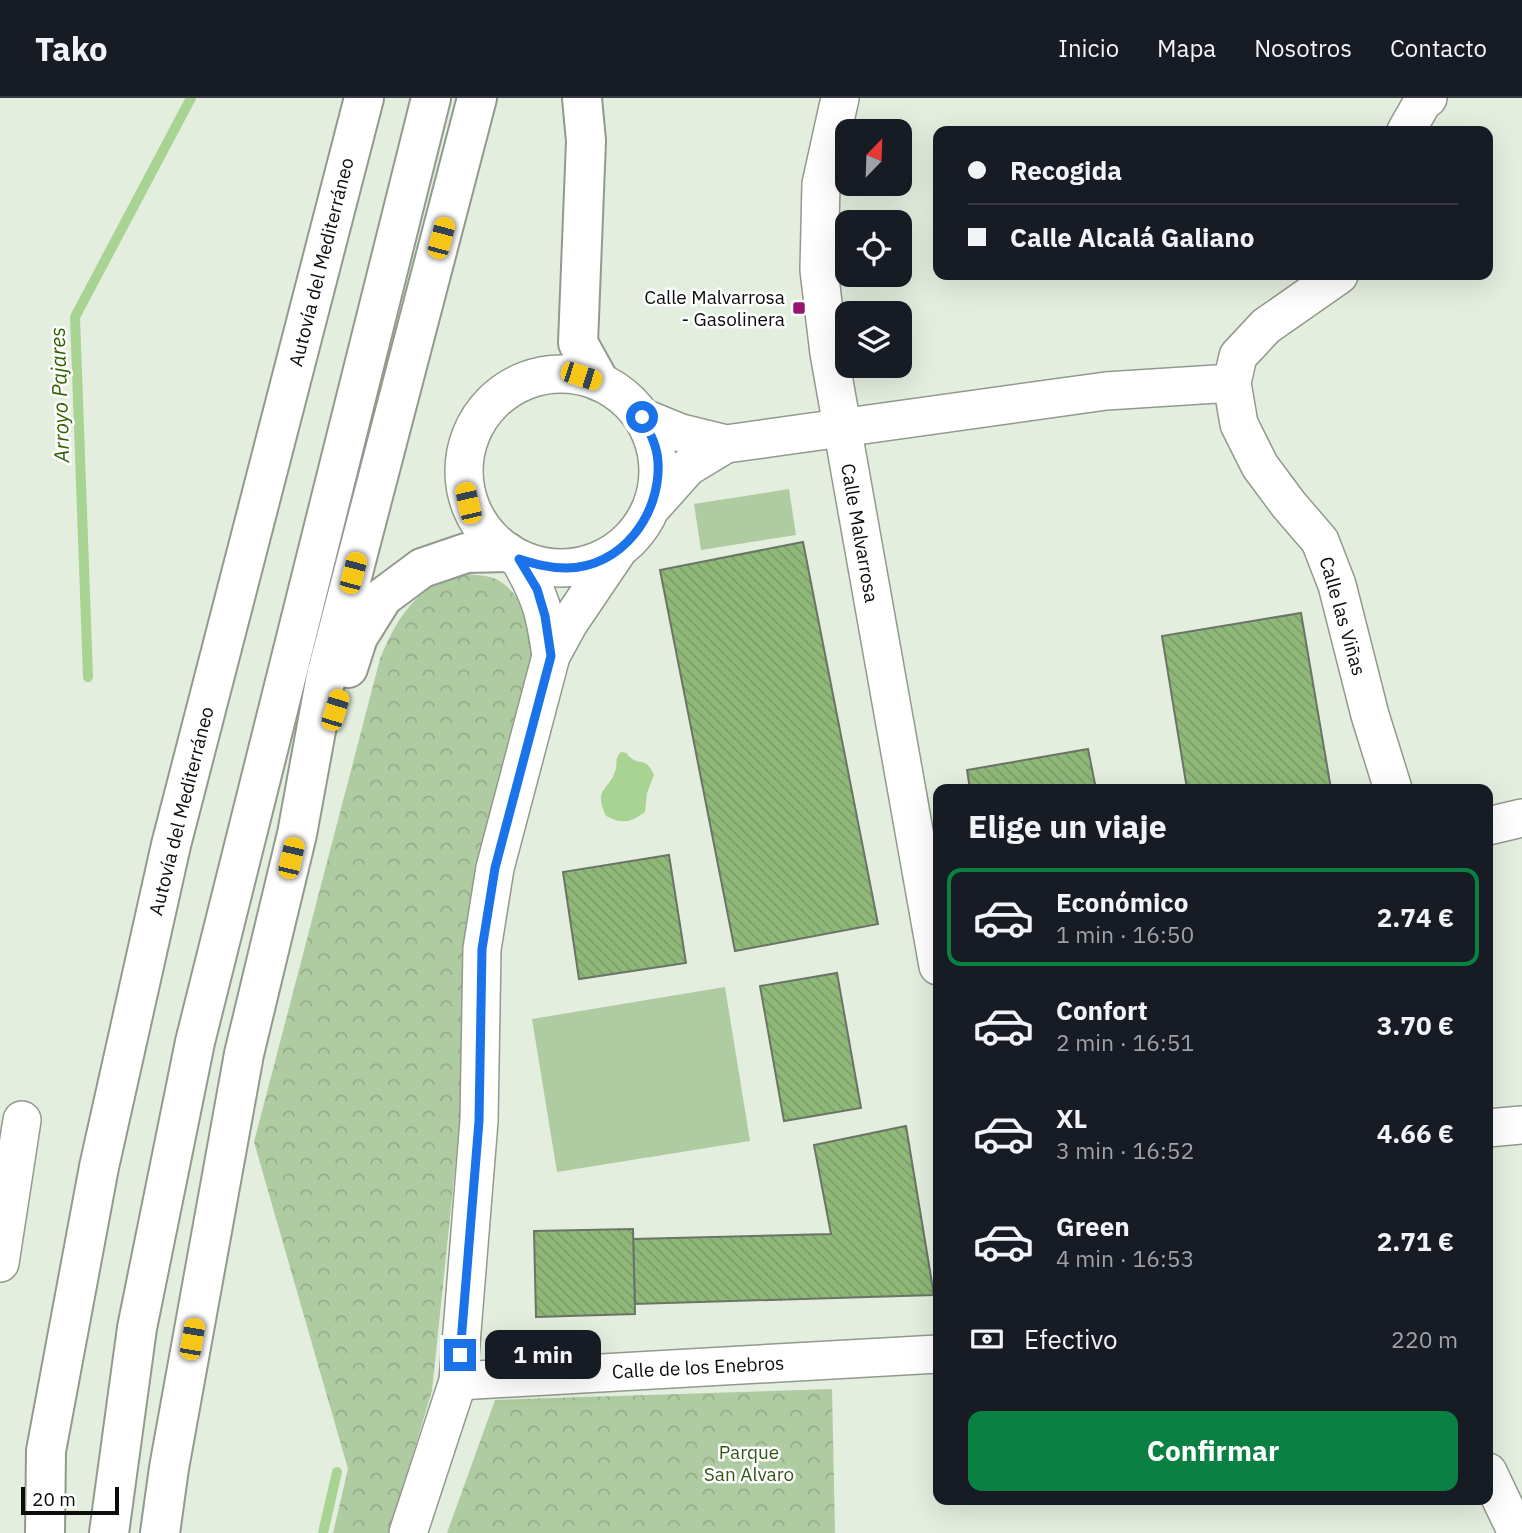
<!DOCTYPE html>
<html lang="es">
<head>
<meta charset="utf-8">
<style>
  :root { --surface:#171b24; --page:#20242c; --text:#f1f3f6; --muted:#9ea1a6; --line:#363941; --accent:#0b8043 }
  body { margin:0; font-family:"IBM Plex Sans",sans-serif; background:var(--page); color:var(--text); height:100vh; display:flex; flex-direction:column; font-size:26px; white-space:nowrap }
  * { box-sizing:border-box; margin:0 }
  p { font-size:23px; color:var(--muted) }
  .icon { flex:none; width:38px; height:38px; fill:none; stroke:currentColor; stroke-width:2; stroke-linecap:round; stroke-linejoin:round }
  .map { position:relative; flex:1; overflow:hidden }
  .panel { position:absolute; left:933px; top:686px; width:560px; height:721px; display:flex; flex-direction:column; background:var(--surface); border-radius:14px; box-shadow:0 7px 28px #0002 }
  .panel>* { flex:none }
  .top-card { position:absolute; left:933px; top:28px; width:560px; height:154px; border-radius:14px; box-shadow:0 7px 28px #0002; display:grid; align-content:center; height:154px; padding:0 35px; background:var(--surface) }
  .needle { width:46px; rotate:23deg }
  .tools { position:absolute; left:835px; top:21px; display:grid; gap:14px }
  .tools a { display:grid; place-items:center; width:77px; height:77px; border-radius:14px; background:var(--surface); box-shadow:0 7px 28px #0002; font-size:35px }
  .scale { position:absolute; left:21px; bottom:18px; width:98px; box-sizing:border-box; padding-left:7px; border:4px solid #0a0d08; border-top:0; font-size:19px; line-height:24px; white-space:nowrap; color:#0a0d08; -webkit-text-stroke:5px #fff; paint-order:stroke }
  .end { position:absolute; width:32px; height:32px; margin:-16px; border:9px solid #1a73e8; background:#fff; box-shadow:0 0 0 4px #fff }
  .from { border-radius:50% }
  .bubble { position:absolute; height:49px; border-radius:14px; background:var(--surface); box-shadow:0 7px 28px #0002; font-size:23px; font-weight:700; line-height:49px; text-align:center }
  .car { position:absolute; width:21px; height:42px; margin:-21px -10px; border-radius:9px; box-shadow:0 0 5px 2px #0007; background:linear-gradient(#f5c518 24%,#345 0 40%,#f5c518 0 76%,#345 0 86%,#f5c518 0) }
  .top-card b { display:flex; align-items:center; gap:24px; height:66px; font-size:26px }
  .top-card b+b { border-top:2px solid var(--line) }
  .top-card i { width:18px; height:18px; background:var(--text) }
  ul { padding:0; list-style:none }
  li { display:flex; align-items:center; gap:21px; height:98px; margin:0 14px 10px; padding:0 21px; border:4px solid transparent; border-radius:14px }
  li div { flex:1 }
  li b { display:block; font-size:26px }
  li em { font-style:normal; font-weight:700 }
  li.active { border-color:var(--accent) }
  li>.icon { width:63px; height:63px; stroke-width:1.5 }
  h2 { padding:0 35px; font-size:32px; line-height:84px }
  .pay { display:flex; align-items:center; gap:18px; height:77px; padding:0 35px; font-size:26px }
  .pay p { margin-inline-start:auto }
  .action { display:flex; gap:14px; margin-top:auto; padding:14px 35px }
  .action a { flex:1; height:80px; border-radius:14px; background:var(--accent); color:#fff; font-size:28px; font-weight:700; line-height:80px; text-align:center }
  header { display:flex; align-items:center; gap:42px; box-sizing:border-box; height:98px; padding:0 35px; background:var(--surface); border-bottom:2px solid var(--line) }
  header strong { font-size:33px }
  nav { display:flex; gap:38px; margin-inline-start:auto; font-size:24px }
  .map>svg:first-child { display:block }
  .grass { fill:#afcba1 }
  .park { fill:url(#park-crowns) }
  .water { fill:#a9d392 }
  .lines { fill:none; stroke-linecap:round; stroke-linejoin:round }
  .stream { stroke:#a9d392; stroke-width:10 }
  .building { fill:url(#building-back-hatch); stroke:#6b7467; stroke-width:2 }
  .minor-casing { stroke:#919a8c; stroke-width:40 }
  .highway-casing { stroke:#919a8c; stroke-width:42 }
  .minor { stroke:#fff; stroke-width:37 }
  .highway { stroke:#fff; stroke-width:38 }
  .route { stroke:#1a73e8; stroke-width:9 }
  .poi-dot { fill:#96156d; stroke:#fff; stroke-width:2.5 }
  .labels { text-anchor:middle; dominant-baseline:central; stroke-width:5; stroke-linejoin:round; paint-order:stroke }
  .street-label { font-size:19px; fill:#0a0d08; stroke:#fff }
  .poi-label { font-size:19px; fill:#0a0d08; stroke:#fff; text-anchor:end }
  .park-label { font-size:19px; fill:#315716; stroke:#fff }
  .water-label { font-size:21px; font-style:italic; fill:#306100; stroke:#fff }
</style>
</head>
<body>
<header>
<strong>Tako</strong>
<nav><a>Inicio</a><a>Mapa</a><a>Nosotros</a><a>Contacto</a></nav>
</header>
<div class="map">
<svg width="1522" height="1435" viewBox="0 0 1522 1435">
  <defs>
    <pattern id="park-crowns" width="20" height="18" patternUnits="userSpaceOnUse" patternTransform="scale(1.75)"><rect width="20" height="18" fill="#afcba1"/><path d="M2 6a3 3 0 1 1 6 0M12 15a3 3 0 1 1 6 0" fill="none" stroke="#95ad89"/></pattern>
    <pattern id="building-back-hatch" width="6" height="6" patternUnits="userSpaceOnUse" patternTransform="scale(1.75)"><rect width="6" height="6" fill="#90b979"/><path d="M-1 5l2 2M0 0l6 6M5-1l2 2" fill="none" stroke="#7b9e67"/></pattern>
  </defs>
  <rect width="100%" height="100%" fill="#e4eedf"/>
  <!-- grass -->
  <g class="grass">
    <polygon points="789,391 796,437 701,452 694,406"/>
    <polygon points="725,889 750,1043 557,1074 532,921"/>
  </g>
  <!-- park -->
  <g class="park">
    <path d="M469,476C477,477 489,478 496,481C525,496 529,529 532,557L479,766L469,850L460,1023L432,1293L389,1435H333L348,1371L254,1044L380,561C392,531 410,497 442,483C450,479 461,478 469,476Z"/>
    <polygon points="832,1291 835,1435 447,1435 495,1302"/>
  </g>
  <!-- water -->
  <path class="water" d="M621,654C633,656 622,653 631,660C642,668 645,658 654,677L647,695L645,714C630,725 622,726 606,718C592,688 611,693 616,670C617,663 615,660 621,654Z"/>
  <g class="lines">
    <!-- stream -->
    <g class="stream">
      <polyline points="88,579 75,219 191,0"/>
      <polyline points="323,1435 337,1374"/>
    </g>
  </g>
  <!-- building -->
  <g class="building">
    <polygon points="803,444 878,826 735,853 660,472"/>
    <polygon points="1301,515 1331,691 1187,691 1162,538"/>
    <polygon points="1088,651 1096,691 970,691 967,672"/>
    <polygon points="669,757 686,865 579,881 563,774"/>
    <polygon points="837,875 861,1010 784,1023 760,888"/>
    <polygon points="906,1028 934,1197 635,1206 633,1141 831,1136 814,1047"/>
    <polygon points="633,1131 635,1216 536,1219 534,1133"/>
  </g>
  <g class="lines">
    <defs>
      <g id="minor">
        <polyline points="840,0 821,86 819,172 829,255 938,868"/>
        <polyline points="1406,33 1422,5 1428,0"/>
        <polyline points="1339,177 1266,228 1238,258 1232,285 1239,326 1260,368 1289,407 1320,443 1337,487 1370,617 1393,691"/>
        <circle cx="561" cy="373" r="97"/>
        <polyline points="642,319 681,335 726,346 1106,293 1232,285"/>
        <polyline points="653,408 688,369 726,346"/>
        <path d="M519,461C541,499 545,515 551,558"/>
        <polyline points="1488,728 1522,720"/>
        <polyline points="1488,1030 1522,1027"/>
        <polyline points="0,1165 22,1022"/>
        <polyline points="458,1283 938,1256"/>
        <polyline points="1488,1374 1517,1435"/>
        <polyline points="408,1435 458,1283 479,1023 482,851 495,770 551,558 569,525 617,454"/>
      </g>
      <g id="highway">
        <polyline points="582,0 586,43 578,245 599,283"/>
        <polyline points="348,570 358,539 383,499 422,470 466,455 507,454"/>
        <polyline points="45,1435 46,1353 99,1069 171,747 364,0"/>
        <polyline points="109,1435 137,1230 195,944 431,0"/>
        <polyline points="160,1435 169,1370 244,956 297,736 326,578 477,0"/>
      </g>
    </defs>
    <!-- minor casing -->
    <use href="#minor" class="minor-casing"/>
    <!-- highway casing -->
    <use href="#highway" class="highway-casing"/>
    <!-- minor -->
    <use href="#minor" class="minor"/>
    <!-- highway -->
    <use href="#highway" class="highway"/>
  </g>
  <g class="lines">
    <!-- route -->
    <path class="route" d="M460,1257L479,1023L482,851L495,770L551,558L545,518L537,491L519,461C535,466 549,470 566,470C622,470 661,416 658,364C657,347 649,333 642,319"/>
  </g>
  <!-- markers -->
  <rect class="poi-dot" x="792" y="203" width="14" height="14" rx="3.5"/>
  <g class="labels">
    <!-- street labels -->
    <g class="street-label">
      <text transform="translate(321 164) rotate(-76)">Autovía del Mediterráneo</text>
      <text transform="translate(860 435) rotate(80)">Calle Malvarrosa</text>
      <text transform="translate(1343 518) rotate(74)">Calle las Viñas</text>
      <text transform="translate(181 713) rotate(-76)">Autovía del Mediterráneo</text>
      <text transform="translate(698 1269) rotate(-3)">Calle de los Enebros</text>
    </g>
    <!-- poi labels -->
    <g class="poi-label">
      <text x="785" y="199">Calle Malvarrosa<tspan x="785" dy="22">- Gasolinera</tspan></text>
    </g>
    <!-- park labels -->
    <g class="park-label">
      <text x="749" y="1354">Parque<tspan x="749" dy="22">San Alvaro</tspan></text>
    </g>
    <!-- water labels -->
    <g class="water-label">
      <text transform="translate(59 297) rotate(-92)">Arroyo Pajares</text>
    </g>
  </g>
</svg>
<div class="tools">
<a><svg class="needle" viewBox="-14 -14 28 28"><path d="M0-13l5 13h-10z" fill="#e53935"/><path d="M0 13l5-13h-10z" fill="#9ea1a6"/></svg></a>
<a><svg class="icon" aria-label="locate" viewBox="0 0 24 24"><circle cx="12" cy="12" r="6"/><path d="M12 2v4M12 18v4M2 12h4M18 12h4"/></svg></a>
<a><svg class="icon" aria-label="layers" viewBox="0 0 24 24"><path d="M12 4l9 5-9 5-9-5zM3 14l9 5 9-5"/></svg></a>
</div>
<div class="scale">20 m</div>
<i class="end from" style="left:642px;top:319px"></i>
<i class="end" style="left:460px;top:1257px"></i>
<div class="bubble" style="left:485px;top:1232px;width:116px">1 min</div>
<i class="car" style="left:441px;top:140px;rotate:15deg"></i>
<i class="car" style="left:581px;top:278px;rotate:108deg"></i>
<i class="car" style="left:468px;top:405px;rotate:347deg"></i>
<i class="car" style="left:353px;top:475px;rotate:15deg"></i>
<i class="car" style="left:335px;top:612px;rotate:17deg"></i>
<i class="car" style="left:291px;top:760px;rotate:13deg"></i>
<i class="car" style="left:192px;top:1241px;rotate:10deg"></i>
<div class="top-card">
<b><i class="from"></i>Recogida</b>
<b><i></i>Calle Alcalá Galiano</b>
</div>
<section class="panel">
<h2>Elige un viaje</h2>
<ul>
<li class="active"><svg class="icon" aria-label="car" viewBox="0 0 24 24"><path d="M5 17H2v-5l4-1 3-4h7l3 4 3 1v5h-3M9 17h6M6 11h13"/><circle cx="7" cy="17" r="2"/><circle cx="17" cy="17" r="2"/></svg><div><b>Económico</b><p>1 min · 16:50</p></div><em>2.74 €</em></li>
<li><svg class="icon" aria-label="car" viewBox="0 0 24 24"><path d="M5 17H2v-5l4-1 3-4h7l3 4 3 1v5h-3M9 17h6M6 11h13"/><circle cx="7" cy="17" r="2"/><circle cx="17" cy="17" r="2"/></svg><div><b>Confort</b><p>2 min · 16:51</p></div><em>3.70 €</em></li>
<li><svg class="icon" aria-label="car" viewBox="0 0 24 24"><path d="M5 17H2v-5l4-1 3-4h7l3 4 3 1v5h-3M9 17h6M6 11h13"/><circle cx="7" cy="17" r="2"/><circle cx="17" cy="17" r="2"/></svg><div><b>XL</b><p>3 min · 16:52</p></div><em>4.66 €</em></li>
<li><svg class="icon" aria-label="car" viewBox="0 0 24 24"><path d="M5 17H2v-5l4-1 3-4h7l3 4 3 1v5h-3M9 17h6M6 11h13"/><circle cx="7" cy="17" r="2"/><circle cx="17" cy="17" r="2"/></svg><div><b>Green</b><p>4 min · 16:53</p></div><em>2.71 €</em></li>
</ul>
<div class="pay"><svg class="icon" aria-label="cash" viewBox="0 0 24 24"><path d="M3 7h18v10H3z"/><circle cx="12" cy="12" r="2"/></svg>Efectivo<p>220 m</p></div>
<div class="action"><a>Confirmar</a></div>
</section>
</div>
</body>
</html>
